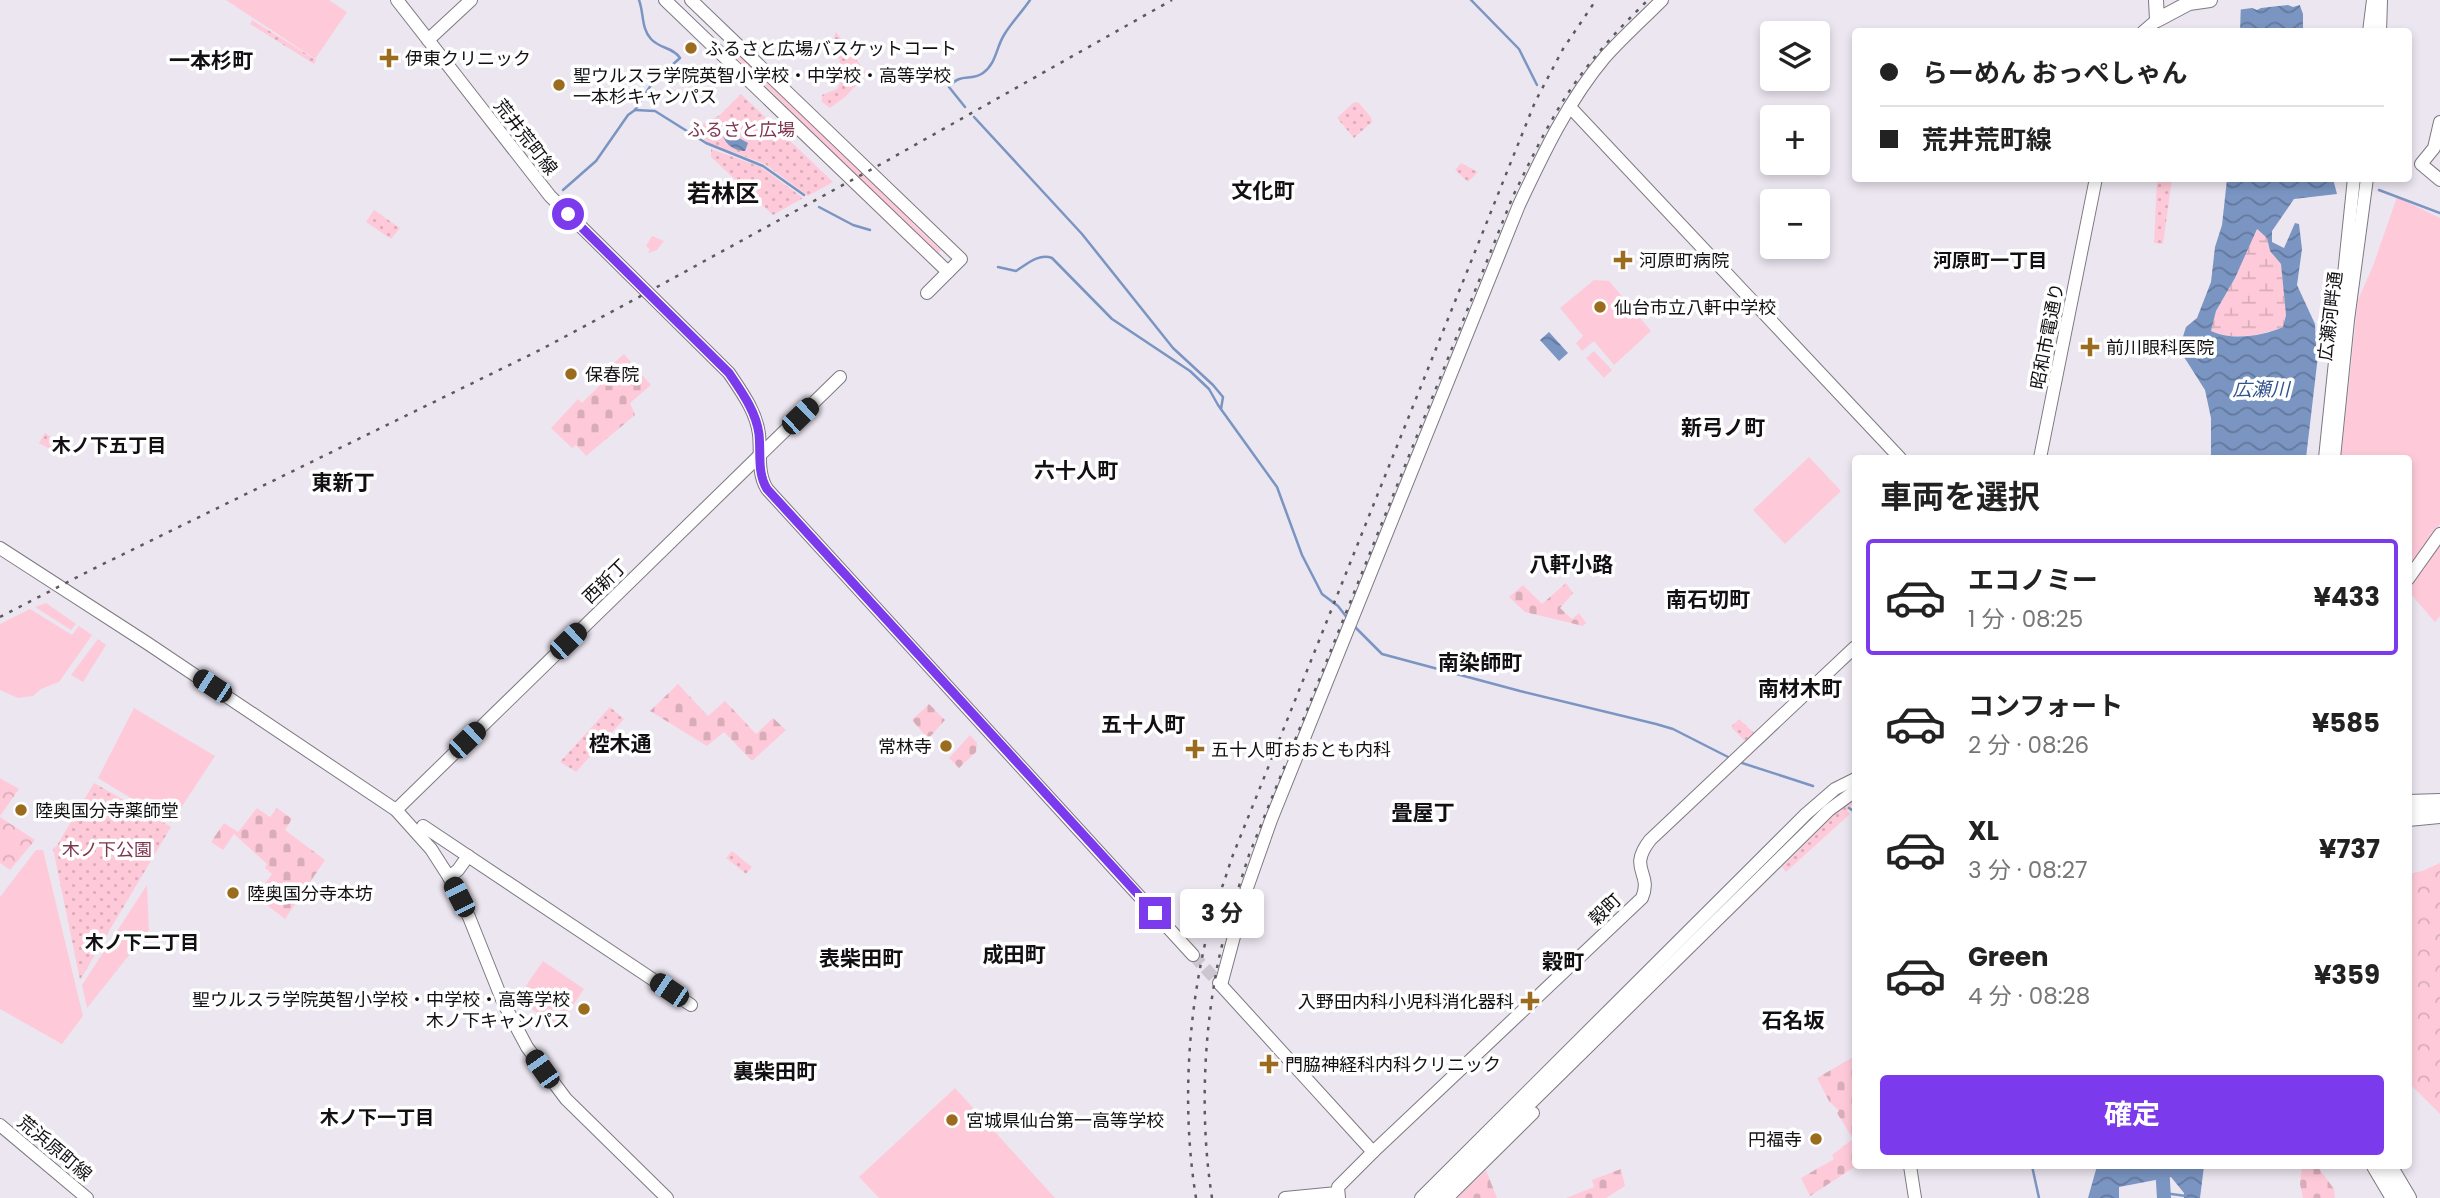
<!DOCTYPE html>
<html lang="ja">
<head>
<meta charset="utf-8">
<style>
  :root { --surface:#fff; --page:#f6f6f6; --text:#222; --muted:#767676; --line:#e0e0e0; --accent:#7c3aed }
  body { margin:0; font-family:Poppins,"Noto Sans JP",sans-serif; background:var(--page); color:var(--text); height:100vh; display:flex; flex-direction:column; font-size:26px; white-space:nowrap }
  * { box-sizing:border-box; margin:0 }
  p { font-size:23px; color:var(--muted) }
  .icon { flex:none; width:38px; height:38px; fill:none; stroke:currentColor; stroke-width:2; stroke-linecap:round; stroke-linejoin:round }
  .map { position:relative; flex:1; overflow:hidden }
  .side { position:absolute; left:1852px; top:455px; width:560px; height:714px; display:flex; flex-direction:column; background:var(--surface); border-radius:7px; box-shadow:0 4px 10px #0003 }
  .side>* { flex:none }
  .hud { position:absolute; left:1852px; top:28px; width:560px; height:154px; border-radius:7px; box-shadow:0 4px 10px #0003; display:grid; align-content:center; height:154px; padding:0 28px; background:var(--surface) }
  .buttons { position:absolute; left:1760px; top:21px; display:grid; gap:14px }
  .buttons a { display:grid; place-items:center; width:70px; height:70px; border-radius:7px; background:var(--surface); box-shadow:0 4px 10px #0003; font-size:35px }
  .end { position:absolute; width:32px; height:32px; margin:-16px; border:9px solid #7c3aed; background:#fff; box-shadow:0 0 0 4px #fff }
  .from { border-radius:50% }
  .bubble { position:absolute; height:49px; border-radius:7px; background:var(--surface); box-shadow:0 4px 10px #0003; font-size:23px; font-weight:700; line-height:49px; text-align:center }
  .car { position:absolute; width:21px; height:42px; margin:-21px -10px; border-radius:9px; box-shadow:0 0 5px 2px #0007; background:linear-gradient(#222 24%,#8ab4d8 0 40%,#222 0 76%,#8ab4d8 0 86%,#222 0) }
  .hud b { display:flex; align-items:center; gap:24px; height:66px; font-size:26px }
  .hud b+b { border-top:2px solid var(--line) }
  .hud i { width:18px; height:18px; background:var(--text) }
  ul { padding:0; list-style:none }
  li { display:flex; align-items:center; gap:21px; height:116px; margin:0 14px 10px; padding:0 14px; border:4px solid transparent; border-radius:7px }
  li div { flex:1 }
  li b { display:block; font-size:26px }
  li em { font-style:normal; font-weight:700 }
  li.active { border-color:var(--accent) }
  li>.icon { width:63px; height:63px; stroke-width:1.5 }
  h2 { padding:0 28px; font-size:32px; line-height:84px }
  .primary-button { display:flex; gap:14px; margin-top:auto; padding:14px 28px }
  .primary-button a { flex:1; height:80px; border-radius:7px; background:var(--accent); color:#fff; font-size:28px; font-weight:700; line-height:80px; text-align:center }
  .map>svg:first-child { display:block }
  .grass { fill:#fecad9 }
  .forest { fill:url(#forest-crowns) }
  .wetland { fill:url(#wetland-marsh) }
  .cemetery { fill:url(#cemetery-stones) }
  .park { fill:url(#park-dots) }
  .water { fill:url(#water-waves); fill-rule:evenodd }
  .pier { fill:#ece6f0 }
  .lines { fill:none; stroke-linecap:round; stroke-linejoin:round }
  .stream { stroke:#7a95c2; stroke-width:2.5 }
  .river { stroke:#7a95c2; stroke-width:14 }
  .secondary-tunnel { stroke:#cbc6cf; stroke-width:12; stroke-dasharray:12 6; stroke-linecap:butt }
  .secondary-casing { stroke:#7d7981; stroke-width:14 }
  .primary-casing { stroke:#7d7981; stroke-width:16 }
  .highway-casing { stroke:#7d7981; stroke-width:18 }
  .secondary { stroke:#fff; stroke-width:12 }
  .primary { stroke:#fff; stroke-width:14 }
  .highway { stroke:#fff; stroke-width:16 }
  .rail { stroke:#5d5a5f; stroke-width:2.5; stroke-dasharray:3.5 7; stroke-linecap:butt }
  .route { stroke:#7c3aed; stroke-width:9 }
  .poi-dot { fill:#9b6b1e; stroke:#fff; stroke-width:2.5 }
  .labels { text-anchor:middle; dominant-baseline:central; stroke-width:7; stroke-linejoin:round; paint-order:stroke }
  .poi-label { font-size:18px; fill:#121013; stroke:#fff; text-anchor:start }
  .park-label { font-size:18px; fill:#7e3650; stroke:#fff }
  .street-label { font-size:18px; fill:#121013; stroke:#fff }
  .neighbourhood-label { font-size:19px; font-weight:bold; fill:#121013; stroke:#fff }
  .water-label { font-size:19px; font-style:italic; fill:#31548e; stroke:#fff }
  .quarter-label { font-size:21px; font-weight:bold; fill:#121013; stroke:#fff }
  .district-label { font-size:24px; font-weight:bold; fill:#121013; stroke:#fff }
</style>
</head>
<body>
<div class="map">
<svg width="2440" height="1198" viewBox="0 0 2440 1198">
  <defs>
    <pattern id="forest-crowns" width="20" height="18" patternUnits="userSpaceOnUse" patternTransform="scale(1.75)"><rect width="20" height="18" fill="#fecad9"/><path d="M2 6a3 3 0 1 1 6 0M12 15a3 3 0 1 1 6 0" fill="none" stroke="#d9acb9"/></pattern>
    <pattern id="wetland-marsh" width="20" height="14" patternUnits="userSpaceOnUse" patternTransform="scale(1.75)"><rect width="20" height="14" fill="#fecad9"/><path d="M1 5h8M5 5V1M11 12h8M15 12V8" fill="none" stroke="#d9acb9"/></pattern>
    <pattern id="cemetery-stones" width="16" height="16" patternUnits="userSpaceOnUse" patternTransform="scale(1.75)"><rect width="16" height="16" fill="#fecad9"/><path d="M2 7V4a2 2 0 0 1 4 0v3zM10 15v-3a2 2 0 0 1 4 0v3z" fill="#d9acb9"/></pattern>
    <pattern id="park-dots" width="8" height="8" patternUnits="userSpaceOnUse" patternTransform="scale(1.75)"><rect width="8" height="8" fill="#fecad9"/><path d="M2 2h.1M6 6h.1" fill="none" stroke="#d9acb9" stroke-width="1.8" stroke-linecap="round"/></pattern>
    <pattern id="water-waves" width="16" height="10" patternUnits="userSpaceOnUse" patternTransform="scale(1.75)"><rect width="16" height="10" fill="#7a95c2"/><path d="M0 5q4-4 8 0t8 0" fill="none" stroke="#63789c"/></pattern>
  </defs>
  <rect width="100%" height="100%" fill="#ece6f0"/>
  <!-- grass -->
  <g class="grass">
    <polygon points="226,0 329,0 347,12 315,59"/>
    <polygon points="735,48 893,199 915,226 941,250 937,255 810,133 782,102 731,52"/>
    <polygon points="2397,197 2440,218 2440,524 2408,569 2408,458 2341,458 2358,300 2373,266"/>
    <polygon points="652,236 664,241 657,250 648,253 650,250 646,246"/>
    <polygon points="1594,280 1609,281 1651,331 1614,365 1594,341 1582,351 1576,343 1583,336 1560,308"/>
    <polygon points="1594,351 1612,370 1604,378 1586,358"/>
    <polygon points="1809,457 1841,491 1785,544 1753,510"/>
    <polygon points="2440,544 2440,616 2435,622 2408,591"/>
    <polygon points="46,603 76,624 71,630 35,607"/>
    <polygon points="30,609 72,635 79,626 92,635 59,682 41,689 33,696 18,698 0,690 0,624"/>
    <polygon points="98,639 106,645 83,682 71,675"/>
    <polygon points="134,708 215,756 171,823 98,778"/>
    <polygon points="36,850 43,850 83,1016 62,1044 0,1009 0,897"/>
    <polygon points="147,885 149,930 87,1008 82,985"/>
    <polygon points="543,961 584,989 558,1027 517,999"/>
    <polygon points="955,1088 1055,1198 879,1198 859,1177"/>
  </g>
  <!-- forest -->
  <g class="forest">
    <polygon points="0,778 19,789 0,816"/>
    <polygon points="0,817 35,840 10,870 0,863"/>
    <polygon points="2440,863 2440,1114 2408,1082 2408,874 2422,871"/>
  </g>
  <!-- wetland -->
  <path class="wetland" d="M2256,229L2267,238L2270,251L2281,264L2286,315L2283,327C2262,335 2233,341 2211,331L2216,311L2235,278Z"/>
  <!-- cemetery -->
  <g class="cemetery">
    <polygon points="624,354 651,385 630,403 635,415 586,456 576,445 572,448 551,428 578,399 582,403 601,384 598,377"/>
    <polygon points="1566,583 1573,593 1560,608 1572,619 1579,613 1586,623 1583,626 1525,612 1509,597 1523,585 1542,604"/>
    <polygon points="678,684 708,716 725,701 756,734 773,718 786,730 752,761 724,732 707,746 650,711"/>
    <polygon points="929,704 945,720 928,739 912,720"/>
    <polygon points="970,735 977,743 976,752 959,768 949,758"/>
    <polygon points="257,808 270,817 277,808 292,819 285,830 325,860 285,919 258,898 265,889 263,886 272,874 265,868 267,864 234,834 223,850 211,842 224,823 238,832"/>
    <polygon points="1855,1056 1856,1166 1810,1196 1801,1178 1834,1159 1832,1155 1853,1139 1837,1113 1839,1111 1829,1101 1817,1078"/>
    <polygon points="2302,1166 2317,1166 2334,1189 2335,1198 2303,1198 2300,1184"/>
    <polygon points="1621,1169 1625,1186 1606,1198 1566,1198 1594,1187 1592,1180"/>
    <polygon points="1486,1170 1497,1198 1457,1198"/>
  </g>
  <!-- park -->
  <g class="park">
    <polygon points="252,20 316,60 314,64 250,24"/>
    <polygon points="836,32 867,74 845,97 830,108 822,102 822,95 837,89 843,77 834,36"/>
    <polygon points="741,94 833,182 808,196 765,164 709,143 694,133 696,128 720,115"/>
    <polygon points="1358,102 1371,117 1372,122 1354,138 1337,118 1353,103"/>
    <polygon points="711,149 761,167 803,198 773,215 711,157"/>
    <polygon points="1461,163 1478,172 1468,182 1455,170"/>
    <polygon points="2157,179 2172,179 2163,244 2154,243"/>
    <polygon points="374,210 400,228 391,239 366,222"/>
    <polygon points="45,433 57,441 58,447 55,452 39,443"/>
    <polygon points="610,707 624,719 576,772 560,762"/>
    <polygon points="1739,719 1754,733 1745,741 1731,727"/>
    <polygon points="94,783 171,827 80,980 53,848 56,847"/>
    <polygon points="1855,800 1855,804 1853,804 1847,811 1850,814 1786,872 1782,867 1834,815"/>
    <polygon points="732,851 752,867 746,874 726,858"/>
  </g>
  <!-- water -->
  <g class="water">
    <polygon points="2241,0 2298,0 2303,14 2303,31 2240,32"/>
    <path d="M723,129L748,143L745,151C733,151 721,142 723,129Z"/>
    <path d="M2227,179H2333L2337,194L2294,199L2272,231V242L2284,248L2295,223L2299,224L2302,249L2297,285L2315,324L2316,346L2319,347L2306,458H2211V418L2205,390L2179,349L2186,327L2197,318L2211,282L2215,247L2222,225ZM2257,229L2267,238L2270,251L2281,264L2286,315L2283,327C2263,336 2232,341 2211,331L2216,311L2235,278Z"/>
    <polygon points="1549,332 1568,353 1559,361 1540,340"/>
    <polygon points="2097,1166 2204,1166 2200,1198 2184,1198 2184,1193 2171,1177 2119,1187 2119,1198 2088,1198"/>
  </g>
  <!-- pier -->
  <polygon class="pier" points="2238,0 2301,0 2303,4 2293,7 2288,5 2261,8 2257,10 2252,8 2237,10"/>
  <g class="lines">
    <!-- stream -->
    <g class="stream">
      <polyline points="1471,0 1519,49 1537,85"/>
      <path d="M965,107L949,87C961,72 970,82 983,73C996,64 996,48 1004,35C1011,23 1022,12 1030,0"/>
      <polyline points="635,110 655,111 706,143 763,166 804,195"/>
      <polyline points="974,117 1082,234 1173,348 1213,385 1223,397 1221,409"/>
      <path d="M563,190L596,161L628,115L635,110L653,82L680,58C673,47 660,49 651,39C641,28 644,13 639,0"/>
      <polyline points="2379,190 2440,213"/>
      <polyline points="819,207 853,225 870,230"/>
      <path d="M998,267L1016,271C1027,264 1039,253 1052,258L1112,319L1190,371L1209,389L1218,405L1277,487L1302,555L1322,594L1338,606L1348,619"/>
      <polyline points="1355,627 1382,654 1520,691 1656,724 1673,729 1730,758"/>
      <polyline points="1739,762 1813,786"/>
      <polyline points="1849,808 1855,812"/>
      <polyline points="2032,1166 2039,1198"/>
      <polyline points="2164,1193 2186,1196"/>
    </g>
    <!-- river -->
    <polyline class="river" points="2162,1166 2164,1198"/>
    <!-- secondary-tunnel -->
    <polyline class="secondary-tunnel" points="1193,955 1219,983"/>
    <defs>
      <g id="secondary">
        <path d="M397,0L550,196L729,373C741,391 756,411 759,434C761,453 757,473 767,489L1193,955"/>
        <polyline points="665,0 948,272"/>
        <polyline points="691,0 961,259 927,293"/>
        <polyline points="2143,32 2157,20"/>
        <polyline points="2369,32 2373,0"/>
        <polyline points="2380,32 2381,0"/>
        <polyline points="428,40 471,0"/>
        <polyline points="1570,107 1900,458"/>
        <polyline points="2440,122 2434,148 2421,164 2440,180"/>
        <polyline points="2040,458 2096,178"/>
        <polyline points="2325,458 2354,178"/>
        <polyline points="2334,458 2348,320 2367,178"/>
        <polyline points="0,548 147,643 396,810 431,849 449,877 469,917 503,1002 527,1047 566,1099 667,1198"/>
        <polyline points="2408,579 2440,534"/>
        <polyline points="396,810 840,377"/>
        <polyline points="423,826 691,1005"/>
        <polyline points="449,877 458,870 468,856"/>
        <polyline points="1219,983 1373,1152"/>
        <path d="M1221,985L1247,888L1271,820L1519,205C1543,154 1568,101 1605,57C1623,37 1643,19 1662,0"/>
        <polyline points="0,1125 87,1198"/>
        <polyline points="1910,1166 1915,1198"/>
        <polyline points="1285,1198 1337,1193"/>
        <path d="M1339,1198L1338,1187L1373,1152L1642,898C1653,872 1627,870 1650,840L1855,647"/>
        <polyline points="1421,1198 1806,814 1835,789 1855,779"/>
        <polyline points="1434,1198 1829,810 1855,791"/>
        <polyline points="1447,1198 1533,1113"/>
      </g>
      <polyline id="primary" points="2156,0 2157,20 2189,3 2210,0"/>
      <g id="highway">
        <polyline points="2408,803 2440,802"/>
        <polyline points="2408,818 2440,815"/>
        <polyline points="2375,1166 2394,1198"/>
        <polyline points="2389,1166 2408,1198"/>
      </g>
    </defs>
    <!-- secondary casing -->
    <use href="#secondary" class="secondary-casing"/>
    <!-- primary casing -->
    <use href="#primary" class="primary-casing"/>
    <!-- highway casing -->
    <use href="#highway" class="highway-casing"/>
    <!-- secondary -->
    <use href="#secondary" class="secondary"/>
    <!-- primary -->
    <use href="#primary" class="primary"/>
    <!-- highway -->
    <use href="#highway" class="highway"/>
    <!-- rail -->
    <g class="rail">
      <polyline points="0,617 91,570 540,350 628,303 883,163 1172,0"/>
      <path d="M1196,1198C1182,1111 1187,1017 1208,931C1214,907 1224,884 1231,860L1535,102L1563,49L1596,0"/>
      <path d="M1212,1198C1200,1120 1203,1035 1219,958C1227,923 1238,889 1249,855L1513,196C1526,170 1538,144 1553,118C1577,74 1612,35 1648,0"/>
    </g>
  </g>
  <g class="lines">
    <!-- route -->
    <path class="route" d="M568,214L729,373C741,391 756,411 759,434C761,453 757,473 767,489L1155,913"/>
  </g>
  <!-- markers -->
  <g class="poi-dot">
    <circle cx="691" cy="48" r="7"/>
    <path d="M385.5 47.5h7v7h7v7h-7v7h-7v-7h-7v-7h7z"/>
    <circle cx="559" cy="85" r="7"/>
    <path d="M1619.5 249.5h7v7h7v7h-7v7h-7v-7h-7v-7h7z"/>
    <circle cx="1600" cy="307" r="7"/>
    <path d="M2086.5 336.5h7v7h7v7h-7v7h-7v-7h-7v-7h7z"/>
    <circle cx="571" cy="374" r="7"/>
    <circle cx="946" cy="746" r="7"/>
    <path d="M1191.5 738.5h7v7h7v7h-7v7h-7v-7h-7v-7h7z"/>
    <circle cx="21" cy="810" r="7"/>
    <circle cx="233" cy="893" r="7"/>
    <path d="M1526.5 990.5h7v7h7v7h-7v7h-7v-7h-7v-7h7z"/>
    <circle cx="584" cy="1009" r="7"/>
    <path d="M1265.5 1053.5h7v7h7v7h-7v7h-7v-7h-7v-7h7z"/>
    <circle cx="952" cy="1120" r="7"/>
    <circle cx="1816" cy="1139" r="7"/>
  </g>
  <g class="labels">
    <!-- poi labels -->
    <g class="poi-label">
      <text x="705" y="48">ふるさと広場バスケットコート</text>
      <text x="405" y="58">伊東クリニック</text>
      <text x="573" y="75">聖ウルスラ学院英智小学校・中学校・高等学校<tspan x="573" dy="21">一本杉キャンパス</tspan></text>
      <text x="1639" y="260">河原町病院</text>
      <text x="1614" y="307">仙台市立八軒中学校</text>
      <text x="2106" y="347">前川眼科医院</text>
      <text x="585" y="374">保春院</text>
      <text x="932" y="746" text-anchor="end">常林寺</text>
      <text x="1211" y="749">五十人町おおとも内科</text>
      <text x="35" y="810">陸奥国分寺薬師堂</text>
      <text x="247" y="893">陸奥国分寺本坊</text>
      <text x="570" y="999" text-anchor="end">聖ウルスラ学院英智小学校・中学校・高等学校<tspan x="570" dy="21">木ノ下キャンパス</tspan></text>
      <text x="1514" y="1001" text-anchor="end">入野田内科小児科消化器科</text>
      <text x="1285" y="1064">門脇神経科内科クリニック</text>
      <text x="966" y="1120">宮城県仙台第一高等学校</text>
      <text x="1802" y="1139" text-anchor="end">円福寺</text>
    </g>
    <!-- park labels -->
    <g class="park-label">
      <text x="741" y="129">ふるさと広場</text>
      <text x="107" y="849">木ノ下公園</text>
    </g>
    <!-- street labels -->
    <g class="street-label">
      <text transform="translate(526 137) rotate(52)">荒井荒町線</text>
      <text transform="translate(2330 316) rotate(-83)">広瀬河畔通</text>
      <text transform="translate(2047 336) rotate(-79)">昭和市電通り</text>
      <text transform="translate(605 581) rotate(-44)">西新丁</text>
      <text transform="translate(1605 909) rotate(-44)">穀町</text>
      <text transform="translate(55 1148) rotate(40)">荒浜原町線</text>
    </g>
    <!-- neighbourhood labels -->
    <g class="neighbourhood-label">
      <text x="1990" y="260">河原町一丁目</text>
      <text x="109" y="445">木ノ下五丁目</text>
      <text x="142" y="942">木ノ下二丁目</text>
      <text x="377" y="1117">木ノ下一丁目</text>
    </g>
    <!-- water labels -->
    <g class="water-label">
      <text x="2261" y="389">広瀬川</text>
    </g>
    <!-- quarter labels -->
    <g class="quarter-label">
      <text x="211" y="60">一本杉町</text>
      <text x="1263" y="190">文化町</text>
      <text x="1723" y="427">新弓ノ町</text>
      <text x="1076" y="470">六十人町</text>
      <text x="343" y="482">東新丁</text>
      <text x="1571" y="564">八軒小路</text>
      <text x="1708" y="599">南石切町</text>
      <text x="1480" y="662">南染師町</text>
      <text x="1800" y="688">南材木町</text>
      <text x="1143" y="724">五十人町</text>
      <text x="620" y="743">椌木通</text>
      <text x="1423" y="812">畳屋丁</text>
      <text x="1014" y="954">成田町</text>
      <text x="861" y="958">表柴田町</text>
      <text x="1563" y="961">穀町</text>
      <text x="1793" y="1020">石名坂</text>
      <text x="775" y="1071">裏柴田町</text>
    </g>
    <!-- district labels -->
    <g class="district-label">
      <text x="723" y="193">若林区</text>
    </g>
  </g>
</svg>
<div class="buttons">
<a><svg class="icon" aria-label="layers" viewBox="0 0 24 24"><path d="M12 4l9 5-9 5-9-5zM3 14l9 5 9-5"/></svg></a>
<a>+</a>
<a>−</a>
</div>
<i class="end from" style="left:568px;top:214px"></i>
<i class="end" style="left:1155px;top:913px"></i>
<div class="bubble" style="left:1180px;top:889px;width:84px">3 分</div>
<i class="car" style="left:800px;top:416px;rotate:46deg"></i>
<i class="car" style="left:568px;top:641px;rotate:46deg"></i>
<i class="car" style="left:212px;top:686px;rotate:303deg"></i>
<i class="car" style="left:467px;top:740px;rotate:46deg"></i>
<i class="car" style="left:459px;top:897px;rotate:333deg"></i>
<i class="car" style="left:669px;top:990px;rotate:304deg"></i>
<i class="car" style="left:542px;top:1069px;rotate:325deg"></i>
<div class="hud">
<b><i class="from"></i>らーめん おっぺしゃん</b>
<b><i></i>荒井荒町線</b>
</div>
<section class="side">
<h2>車両を選択</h2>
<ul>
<li class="active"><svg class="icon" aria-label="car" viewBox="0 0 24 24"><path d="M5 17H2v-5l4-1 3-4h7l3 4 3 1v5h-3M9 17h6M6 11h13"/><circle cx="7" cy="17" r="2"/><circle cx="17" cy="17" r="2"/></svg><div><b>エコノミー</b><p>1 分 · 08:25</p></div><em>¥433</em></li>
<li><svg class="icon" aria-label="car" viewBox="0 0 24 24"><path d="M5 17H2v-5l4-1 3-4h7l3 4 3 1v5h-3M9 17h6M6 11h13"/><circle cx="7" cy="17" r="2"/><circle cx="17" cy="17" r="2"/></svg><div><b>コンフォート</b><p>2 分 · 08:26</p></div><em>¥585</em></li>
<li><svg class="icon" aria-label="car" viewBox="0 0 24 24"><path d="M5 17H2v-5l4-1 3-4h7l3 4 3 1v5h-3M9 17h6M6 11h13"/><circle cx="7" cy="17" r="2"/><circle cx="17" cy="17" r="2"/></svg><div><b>XL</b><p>3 分 · 08:27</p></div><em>¥737</em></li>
<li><svg class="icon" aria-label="car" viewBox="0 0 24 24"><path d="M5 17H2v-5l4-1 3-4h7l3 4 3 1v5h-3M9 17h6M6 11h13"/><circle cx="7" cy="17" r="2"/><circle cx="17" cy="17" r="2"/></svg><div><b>Green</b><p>4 分 · 08:28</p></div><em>¥359</em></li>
</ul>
<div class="primary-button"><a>確定</a></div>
</section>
</div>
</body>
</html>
